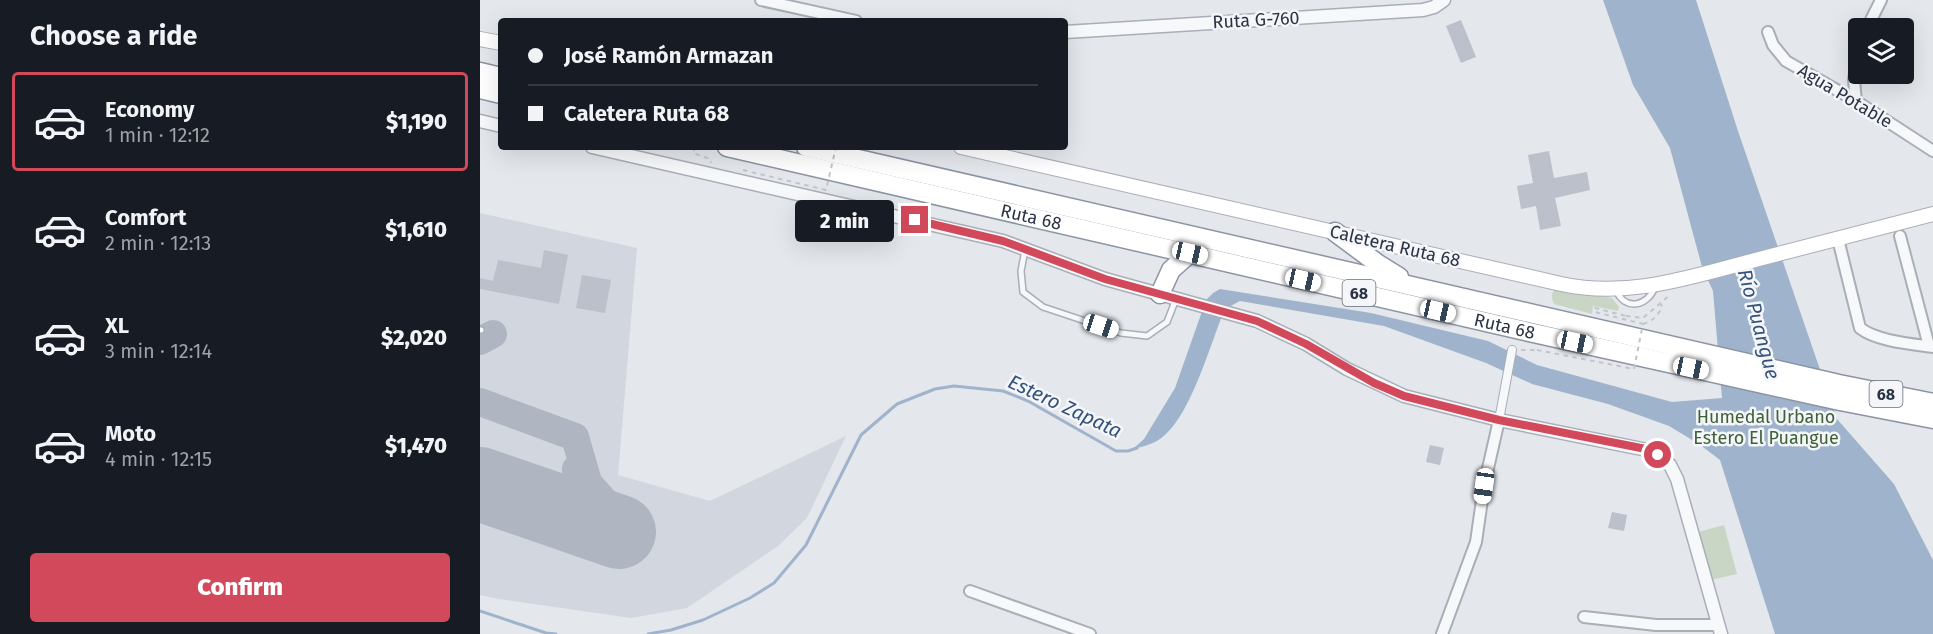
<!DOCTYPE html>
<html lang="en">
<head>
<meta charset="utf-8">
<style>
  :root { --surface:#171b24; --page:#242831; --text:#f1f3f6; --muted:#9ea1a6; --line:#363941; --accent:#d1495b }
  body { margin:0; font-family:"Fira Sans",sans-serif; background:var(--page); color:var(--text); height:100vh; display:flex; flex-direction:column; font-size:22px; white-space:nowrap }
  * { box-sizing:border-box; margin:0 }
  p { font-size:20px; color:var(--muted) }
  .icon { flex:none; width:33px; height:33px; fill:none; stroke:currentColor; stroke-width:2; stroke-linecap:round; stroke-linejoin:round }
  .map { position:relative; flex:1; overflow:hidden }
  .sheet { display:flex; flex-direction:column; background:var(--surface); width:480px }
  .sheet>* { flex:none }
  .hud { position:absolute; left:18px; top:18px; width:570px; height:132px; border-radius:6px; box-shadow:0 6px 24px #0002; display:grid; align-content:center; height:132px; padding:0 30px; background:var(--surface) }
  .tools { position:absolute; left:1368px; top:18px; display:grid; gap:12px }
  .tools a { display:grid; place-items:center; width:66px; height:66px; border-radius:6px; background:var(--surface); box-shadow:0 6px 24px #0002; font-size:30px }
  .end { position:absolute; width:27px; height:27px; margin:-14px; border:8px solid #d1495b; background:#fff; box-shadow:0 0 0 3px #fff }
  .from { border-radius:50% }
  .bubble { position:absolute; height:42px; border-radius:6px; background:var(--surface); box-shadow:0 6px 24px #0002; font-size:20px; font-weight:800; line-height:42px; text-align:center }
  .car { position:absolute; width:18px; height:36px; margin:-18px -9px; border-radius:8px; box-shadow:0 0 4px 2px #0007; background:linear-gradient(#fff 24%,#345 0 40%,#fff 0 76%,#345 0 86%,#fff 0) }
  .hud b { display:flex; align-items:center; gap:21px; height:57px; font-size:22px }
  .hud b+b { border-top:2px solid var(--line) }
  .hud i { width:15px; height:15px; background:var(--text) }
  ul { padding:0; list-style:none }
  li { display:flex; align-items:center; gap:18px; height:99px; margin:0 12px 9px; padding:0 18px; border:3px solid transparent; border-radius:6px }
  li div { flex:1 }
  li b { display:block; font-size:22px }
  li em { font-style:normal; font-weight:800 }
  li.active { border-color:var(--accent) }
  li>.icon { width:54px; height:54px; stroke-width:1.5 }
  h2 { padding:0 30px; font-size:27px; line-height:72px }
  .action { display:flex; gap:12px; margin-top:auto; padding:12px 30px }
  .action a { flex:1; height:69px; border-radius:6px; background:var(--accent); color:#fff; font-size:24px; font-weight:800; line-height:69px; text-align:center }
  main { display:flex; flex:1; min-height:0 }
  .map>svg:first-child { display:block }
  .built { fill:#d2d6de }
  .green { fill:#c9d6c5 }
  .water { fill:#9fb4cc }
  .lines { fill:none; stroke-linecap:round; stroke-linejoin:round }
  .stream { stroke:#9fb4cc; stroke-width:3 }
  .taxiway { stroke:#b0b6c1; stroke-width:28 }
  .runway { stroke:#b0b6c1; stroke-width:74 }
  .building { fill:#bbc0ca }
  .service-casing { stroke:#a9aeb7; stroke-width:8 }
  .pedestrian-casing { stroke:#a9aeb7; stroke-width:10 }
  .minor-casing { stroke:#a9aeb7; stroke-width:14 }
  .tertiary-casing { stroke:#a9aeb7; stroke-width:15 }
  .secondary-casing { stroke:#a9aeb7; stroke-width:16 }
  .motorway-casing { stroke:#8b94a3; stroke-width:21 }
  .path { stroke:#c2c5cb; stroke-width:2; stroke-dasharray:4.5 4.5; stroke-linecap:butt }
  .service { stroke:#f7f8fa; stroke-width:5 }
  .pedestrian { stroke:#f7f8fa; stroke-width:8 }
  .minor { stroke:#f7f8fa; stroke-width:10 }
  .tertiary { stroke:#f7f8fa; stroke-width:12 }
  .secondary { stroke:#fff; stroke-width:14 }
  .motorway { stroke:#fff; stroke-width:18 }
  .path-bridge { stroke:#c2c5cb; stroke-width:2; stroke-dasharray:4.5 4.5; stroke-linecap:butt }
  .route { stroke:#d1495b; stroke-width:8 }
  .labels { text-anchor:middle; dominant-baseline:central; stroke-width:5; stroke-linejoin:round; paint-order:stroke }
  .shield { fill:#f4f6f9; stroke:#676e7b; stroke-width:1.5 }
  .shield-label { font-size:16px; font-weight:bold; fill:#2b3445 }
  .street-label { font-size:18px; fill:#2b3445; stroke:#f4f6f9 }
  .park-label { font-size:18px; fill:#3f6138; stroke:#f4f6f9 }
  .water-label { font-size:20px; font-style:italic; fill:#34527a; stroke:#f4f6f9 }
</style>
</head>
<body>
<main>
<section class="sheet">
<h2>Choose a ride</h2>
<ul>
<li class="active"><svg class="icon" aria-label="car" viewBox="0 0 24 24"><path d="M5 17H2v-5l4-1 3-4h7l3 4 3 1v5h-3M9 17h6M6 11h13"/><circle cx="7" cy="17" r="2"/><circle cx="17" cy="17" r="2"/></svg><div><b>Economy</b><p>1 min · 12:12</p></div><em>$1,190</em></li>
<li><svg class="icon" aria-label="car" viewBox="0 0 24 24"><path d="M5 17H2v-5l4-1 3-4h7l3 4 3 1v5h-3M9 17h6M6 11h13"/><circle cx="7" cy="17" r="2"/><circle cx="17" cy="17" r="2"/></svg><div><b>Comfort</b><p>2 min · 12:13</p></div><em>$1,610</em></li>
<li><svg class="icon" aria-label="car" viewBox="0 0 24 24"><path d="M5 17H2v-5l4-1 3-4h7l3 4 3 1v5h-3M9 17h6M6 11h13"/><circle cx="7" cy="17" r="2"/><circle cx="17" cy="17" r="2"/></svg><div><b>XL</b><p>3 min · 12:14</p></div><em>$2,020</em></li>
<li><svg class="icon" aria-label="car" viewBox="0 0 24 24"><path d="M5 17H2v-5l4-1 3-4h7l3 4 3 1v5h-3M9 17h6M6 11h13"/><circle cx="7" cy="17" r="2"/><circle cx="17" cy="17" r="2"/></svg><div><b>Moto</b><p>4 min · 12:15</p></div><em>$1,470</em></li>
</ul>
<div class="action"><a>Confirm</a></div>
</section>
<div class="map">
<svg width="1453" height="634" viewBox="0 0 1453 634">
  <rect width="100%" height="100%" fill="#e4e7ec"/>
  <!-- built -->
  <polygon class="built" points="0,213 157,248 138,475 230,501 366,436 327,518 298,546 207,608 151,618 19,599 0,595"/>
  <!-- green -->
  <g class="green">
    <path d="M1076,288L1132,298L1139,307L1138,311L1113,306L1112,314L1074,304C1071,297 1071,293 1076,288Z"/>
    <polygon points="1244,525 1257,574 1231,580 1218,532"/>
  </g>
  <!-- water -->
  <path class="water" d="M1123,0H1216L1258,131L1357,419L1414,484L1453,560V634H1295L1240,460L1219,444L1189,426L1128,404L1052,384L1006,363L904,326L760,301L745,309C730,343 709,426 675,442C669,445 661,447 653,449L664,439L695,388L726,300L733,293L740,289L891,313L1008,341L1057,365L1192,402L1242,398L1233,291L1222,267L1190,148L1153,85Z"/>
  <g class="lines">
    <!-- stream -->
    <g class="stream">
      <polyline points="0,611 66,633 76,634"/>
      <polyline points="168,634 191,630 223,620 270,598 294,583 326,545 381,435 417,404 455,389 474,386 523,391 548,401 636,451 648,451 657,448"/>
    </g>
    <!-- taxiway -->
    <g class="taxiway">
      <polyline points="0,341 13,334"/>
      <polyline points="0,402 95,437 108,482"/>
      <polyline points="96,469 136,514 140,523 139,532"/>
    </g>
    <!-- runway -->
    <polyline class="runway" points="0,484 139,532"/>
  </g>
  <!-- building -->
  <g class="building">
    <polygon points="981,20 996,57 981,63 966,26"/>
    <polygon points="1069,151 1074,178 1107,172 1110,190 1075,198 1081,226 1060,230 1056,206 1041,209 1037,186 1053,183 1048,155"/>
    <polygon points="64,250 88,255 79,304 0,289 0,278 13,281 18,260 61,268"/>
    <polygon points="102,275 131,280 125,313 96,308"/>
    <polygon points="950,445 964,448 960,465 946,462"/>
    <polygon points="1132,512 1147,515 1144,531 1128,528"/>
  </g>
  <g class="lines">
    <defs>
      <g id="service">
        <polyline points="545,250 541,271 543,292 563,307 641,333 667,336 687,322 696,299"/>
        <path d="M1136,290C1145,312 1168,306 1175,287"/>
        <polyline points="0,330 1,330"/>
      </g>
      <polyline id="pedestrian" points="1019,420 1032,350"/>
      <g id="minor">
        <polyline points="281,0 376,21"/>
        <polyline points="1387,28 1401,0"/>
        <polyline points="1288,32 1293,45 1306,61 1376,101 1453,151"/>
        <polyline points="1376,101 1374,80 1378,51"/>
        <polyline points="1420,236 1449,346"/>
        <path d="M1358,239L1380,328C1396,341 1432,344 1453,347"/>
        <polyline points="490,591 610,634"/>
        <polyline points="1104,617 1176,625 1238,625"/>
        <polyline points="962,634 996,542 1004,486 1019,420"/>
      </g>
      <g id="tertiary">
        <polyline points="585,32 943,10 954,7 964,0"/>
        <polyline points="0,121 21,126"/>
        <polyline points="112,147 523,241 625,279 777,321 826,344 867,369 924,396 1019,420 1172,451 1190,465 1197,479 1241,634"/>
      </g>
      <g id="secondary">
        <polyline points="0,39 21,43"/>
        <path d="M481,147L1081,284C1150,299 1213,276 1279,259C1337,244 1395,229 1453,214"/>
      </g>
      <g id="motorway">
        <polyline points="0,72 21,77"/>
        <polyline points="0,89 21,94"/>
        <path id="s1" d="M247,147L1049,332L1360,401L1453,419"/>
        <polyline points="326,147 1359,384 1453,403"/>
        <polyline points="855,232 898,264 919,277"/>
        <polyline points="680,294 691,270 710,253"/>
      </g>
    </defs>
    <!-- service casing -->
    <use href="#service" class="service-casing"/>
    <!-- pedestrian casing -->
    <use href="#pedestrian" class="pedestrian-casing"/>
    <!-- minor casing -->
    <use href="#minor" class="minor-casing"/>
    <!-- tertiary casing -->
    <use href="#tertiary" class="tertiary-casing"/>
    <!-- secondary casing -->
    <use href="#secondary" class="secondary-casing"/>
    <!-- motorway casing -->
    <use href="#motorway" class="motorway-casing"/>
    <!-- path -->
    <g class="path">
      <polyline points="215,147 213,153 230,159 231,163"/>
      <polyline points="1146,316 1163,318 1191,294"/>
      <path d="M1163,324C1173,321 1176,317 1182,308L1181,304"/>
      <polyline points="1041,350 1057,350"/>
    </g>
    <!-- service -->
    <use href="#service" class="service"/>
    <!-- pedestrian -->
    <use href="#pedestrian" class="pedestrian"/>
    <!-- minor -->
    <use href="#minor" class="minor"/>
    <!-- tertiary -->
    <use href="#tertiary" class="tertiary"/>
    <!-- secondary -->
    <use href="#secondary" class="secondary"/>
    <!-- motorway -->
    <use href="#motorway" class="motorway"/>
    <!-- path-bridge -->
    <g class="path-bridge">
      <polyline points="263,170 346,190 356,147"/>
      <polyline points="1057,350 1154,369 1163,324 1115,312 1115,308 1146,316"/>
    </g>
  </g>
  <g class="lines">
    <!-- route -->
    <polyline class="route" points="435,220 523,241 625,279 777,321 826,344 894,383 924,396 1019,420 1166,449 1178,455"/>
  </g>
  <g class="labels">
    <!-- shield labels -->
    <g class="shield">
      <rect x="862.5" y="280" width="33" height="26" rx="4.5"/>
      <rect x="1389.5" y="381" width="33" height="26" rx="4.5"/>
    </g>
    <g class="shield-label">
      <text x="879" y="293">68</text>
      <text x="1406" y="394">68</text>
    </g>
    <!-- street labels -->
    <g class="street-label">
      <text transform="translate(776 20) rotate(-3)">Ruta G-760</text>
      <text transform="translate(1365 96) rotate(31)">Agua Potable</text>
      <text stroke="none"><textPath href="#s1" startOffset="312">Ruta 68</textPath></text>
      <text transform="translate(915 246) rotate(13)">Caletera Ruta 68</text>
      <text stroke="none"><textPath href="#s1" startOffset="798">Ruta 68</textPath></text>
    </g>
    <!-- park labels -->
    <g class="park-label">
      <text x="1286" y="417">Humedal Urbano<tspan x="1286" dy="21">Estero El Puangue</tspan></text>
    </g>
    <!-- water labels -->
    <g class="water-label">
      <text transform="translate(1279 324) rotate(75)">Río Puangue</text>
      <text transform="translate(585 406) rotate(25)">Estero Zapata</text>
    </g>
  </g>
</svg>
<div class="tools">
<a><svg class="icon" aria-label="layers" viewBox="0 0 24 24"><path d="M12 4l9 5-9 5-9-5zM3 14l9 5 9-5"/></svg></a>
</div>
<i class="end from" style="left:1178px;top:455px"></i>
<i class="end" style="left:435px;top:220px"></i>
<div class="bubble" style="left:315px;top:200px;width:99px">2 min</div>
<i class="car" style="left:710px;top:253px;rotate:103deg"></i>
<i class="car" style="left:823px;top:280px;rotate:103deg"></i>
<i class="car" style="left:958px;top:311px;rotate:103deg"></i>
<i class="car" style="left:621px;top:326px;rotate:108deg"></i>
<i class="car" style="left:1095px;top:342px;rotate:102deg"></i>
<i class="car" style="left:1211px;top:368px;rotate:102deg"></i>
<i class="car" style="left:1004px;top:486px;rotate:188deg"></i>
<div class="hud">
<b><i class="from"></i>José Ramón Armazan</b>
<b><i></i>Caletera Ruta 68</b>
</div>
</div>
</main>
</body>
</html>
